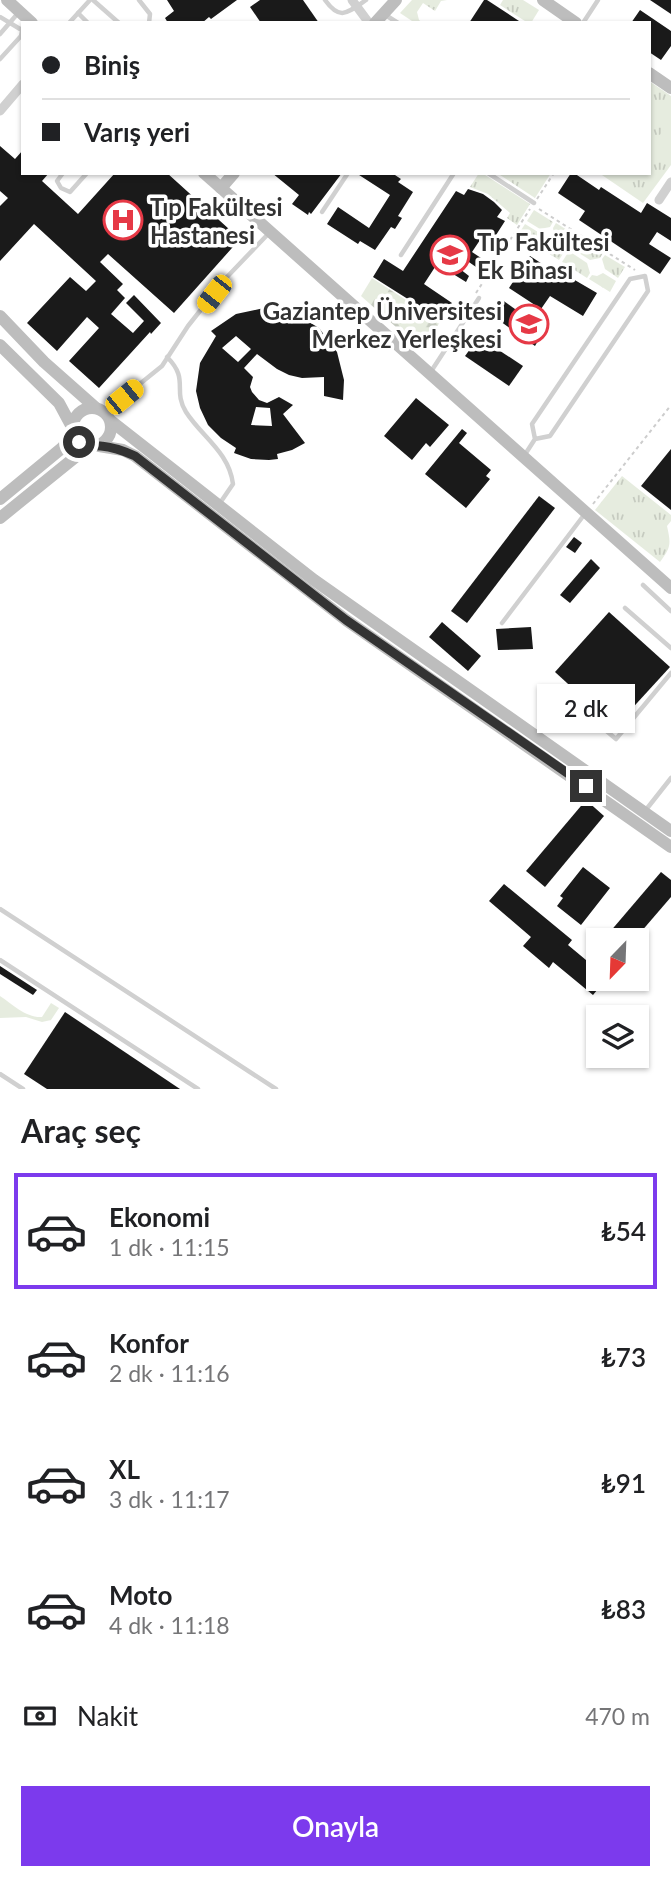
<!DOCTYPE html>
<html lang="tr">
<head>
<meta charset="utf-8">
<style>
  :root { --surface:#fff; --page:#f6f6f6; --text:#202124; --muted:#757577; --line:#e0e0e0; --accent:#7c3aed }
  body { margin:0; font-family:Lato,sans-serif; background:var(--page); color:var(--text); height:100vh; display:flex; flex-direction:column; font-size:26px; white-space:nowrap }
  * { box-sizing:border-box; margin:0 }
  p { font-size:23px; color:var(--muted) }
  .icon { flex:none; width:38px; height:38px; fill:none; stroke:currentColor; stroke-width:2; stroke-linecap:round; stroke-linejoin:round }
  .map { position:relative; height:1089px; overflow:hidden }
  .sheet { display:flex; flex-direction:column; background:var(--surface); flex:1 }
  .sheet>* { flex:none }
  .banner { position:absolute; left:21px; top:21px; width:630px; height:154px; border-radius:0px; box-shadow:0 2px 5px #0004; display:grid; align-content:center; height:154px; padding:0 21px; background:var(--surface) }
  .needle { width:46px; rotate:203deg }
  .tools { position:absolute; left:586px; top:928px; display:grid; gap:14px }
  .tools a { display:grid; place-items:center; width:63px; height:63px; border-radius:0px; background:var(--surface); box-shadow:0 2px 5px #0004; font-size:35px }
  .end { position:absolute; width:32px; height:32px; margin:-16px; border:9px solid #333; background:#fff; box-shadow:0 0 0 4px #fff }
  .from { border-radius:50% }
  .bubble { position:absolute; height:49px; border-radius:0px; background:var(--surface); box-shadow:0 2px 5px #0004; font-size:23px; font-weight:600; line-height:49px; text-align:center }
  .car { position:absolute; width:21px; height:42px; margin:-21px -10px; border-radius:9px; box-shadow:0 0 5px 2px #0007; background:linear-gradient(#f5c518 24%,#345 0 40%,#f5c518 0 76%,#345 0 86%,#f5c518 0) }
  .banner b { display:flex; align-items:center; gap:24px; height:66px; font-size:26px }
  .banner b+b { border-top:2px solid var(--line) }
  .banner i { width:18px; height:18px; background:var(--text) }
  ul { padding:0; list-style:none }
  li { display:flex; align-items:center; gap:21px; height:116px; margin:0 14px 10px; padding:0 7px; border:4px solid transparent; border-radius:0px }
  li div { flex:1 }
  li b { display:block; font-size:26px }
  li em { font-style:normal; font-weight:600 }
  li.current { border-color:var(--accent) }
  li>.icon { width:63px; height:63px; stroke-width:1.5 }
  h2 { padding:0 21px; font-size:32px; line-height:84px }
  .pay { display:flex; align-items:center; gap:18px; height:77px; padding:0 21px; font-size:26px }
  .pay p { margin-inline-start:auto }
  .cta { display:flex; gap:14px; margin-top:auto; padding:14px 21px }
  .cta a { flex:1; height:80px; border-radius:0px; background:var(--accent); color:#fff; font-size:28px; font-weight:600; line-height:80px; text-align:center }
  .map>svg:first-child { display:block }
  .grass { fill:url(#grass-tufts) }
  .forest { fill:url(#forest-firs) }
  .pitch { fill:#e6ecdf }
  .building { fill:#1a1a1a; fill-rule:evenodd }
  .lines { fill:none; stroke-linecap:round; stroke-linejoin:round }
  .path { stroke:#cdcdcd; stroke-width:2; stroke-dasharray:3.5 3.5; stroke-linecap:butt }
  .lane { stroke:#d0d0d0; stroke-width:4.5 }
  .street { stroke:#d0d0d0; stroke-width:9 }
  .secondary { stroke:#bdbdbd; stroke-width:12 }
  .route { stroke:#333; stroke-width:9 }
  .labels { text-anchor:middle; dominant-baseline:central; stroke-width:7; stroke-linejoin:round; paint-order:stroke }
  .poi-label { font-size:24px; font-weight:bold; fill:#333; stroke:#fff; text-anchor:start }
</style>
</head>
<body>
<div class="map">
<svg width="671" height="1089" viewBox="0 0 671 1089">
  <defs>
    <pattern id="grass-tufts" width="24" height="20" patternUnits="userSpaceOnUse" patternTransform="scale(1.75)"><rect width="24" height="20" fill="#e6ecdf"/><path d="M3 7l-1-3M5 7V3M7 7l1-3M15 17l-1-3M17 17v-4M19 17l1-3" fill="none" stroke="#c6cbc0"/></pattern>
    <pattern id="forest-firs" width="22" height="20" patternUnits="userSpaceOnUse" patternTransform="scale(1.75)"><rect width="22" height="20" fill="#e6ecdf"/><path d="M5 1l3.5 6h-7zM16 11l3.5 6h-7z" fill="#c6cbc0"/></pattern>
  </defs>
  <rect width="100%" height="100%" fill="#fff"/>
  <!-- grass -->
  <g class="grass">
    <polygon points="412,0 447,0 441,1 435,11 423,3 417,12 419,20 423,23 415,23 400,13"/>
    <polygon points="503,0 523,0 539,10 531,23 528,23 500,5"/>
    <polygon points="649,81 671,96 671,165 643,203 599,173 649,173"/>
    <polygon points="479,173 482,173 530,204 517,225 507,218 510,213 488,194 470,187"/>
    <polygon points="497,173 551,173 535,198"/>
    <polygon points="534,210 553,222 550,227 540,229 527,221"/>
    <polygon points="556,223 575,235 568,246 555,238 553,228"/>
    <polygon points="525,224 538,232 541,242 538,247 518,235"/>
    <polygon points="578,237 603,253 600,258 590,260 571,248"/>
    <polygon points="553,241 566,249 559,260 540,248 543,243"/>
    <polygon points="569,251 587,263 590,273 587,278 562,262"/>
    <polygon points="605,255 625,267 618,278 605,269 602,259"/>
    <polygon points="603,273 616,281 610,292 589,279 592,275 597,276"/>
    <path d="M622,476L671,515V521L667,526C671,544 671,547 660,562L595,510Z"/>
    <path d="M0,996C12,1004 26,1018 42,1017L51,1003L59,1008L51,1020L42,1022L26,1017L0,1018Z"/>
  </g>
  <!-- forest -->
  <polygon class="forest" points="372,278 440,322 422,350 361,296"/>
  <!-- pitch -->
  <polygon class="pitch" points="671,119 671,153 655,142"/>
  <!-- building -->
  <g class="building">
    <polygon points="167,0 237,0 211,19 209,17 202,23 168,23 165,18 174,11"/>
    <polygon points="260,0 303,0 319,23 261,23 250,7"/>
    <polygon points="484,0 487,0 522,23 469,23"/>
    <polygon points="650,0 671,0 671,14"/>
    <polygon points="640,10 671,31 671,46 661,60 649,52 649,23 631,23"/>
    <polygon points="0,146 15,159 23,150 23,173 49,173 42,181 78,214 115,173 167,173 240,239 174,313 108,254 100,262 123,284 117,290 125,298 111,314 133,333 144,321 126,303 134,295 161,323 151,334 150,332 99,388 69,361 99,328 87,317 57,351 27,323 70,277 86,291 96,281 34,224 0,261 0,206 8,198 0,191"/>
    <polygon points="272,173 342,173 311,214 309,212 308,215 292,204 299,195"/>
    <polygon points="356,173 392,173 401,179 398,182 413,192 398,216 402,218 395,229 391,227 375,250 360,241 358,244 327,224 338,207 369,228 390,195"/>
    <polygon points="571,173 574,173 599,190 601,187 641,213 647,203 671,218 671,241 657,232 649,244 671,258 660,274 579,220 585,211 558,193"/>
    <polygon points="468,189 483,194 494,202 502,210 497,217 505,221 489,246 480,240 472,252 481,258 476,267 466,260 460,269 469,276 466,282 437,264 424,284 452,303 441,320 373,277 384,259 403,271 456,191 464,195"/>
    <polygon points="530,256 570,282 573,279 597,293 583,316 550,296 541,309 509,288"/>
    <polygon points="501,299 544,330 535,346 490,314"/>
    <path d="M264,308L294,313L319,328L337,352L344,380L343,400L324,396V377L302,378L289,375L277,369L257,354L244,368L253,377L250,387L252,392L259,400L267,403L279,397L293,405L283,414L305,443L292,450L277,454L278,459L269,460L251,459L234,453L236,448L221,438L208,425L200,408L196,391L200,363L216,336L211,331L236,314ZM236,336L251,349L238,362L222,348ZM256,407L270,408L272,426L251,425Z"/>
    <polygon points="479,337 523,366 509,386 465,356"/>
    <polygon points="416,398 449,425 430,447 426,443 412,460 384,436"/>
    <polygon points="462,429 467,433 459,443 491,470 486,476 490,479 466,508 425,474"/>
    <polygon points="671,449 671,510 641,486"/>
    <polygon points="539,496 555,508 467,623 451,611"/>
    <polygon points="574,537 582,543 575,553 566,547"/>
    <polygon points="591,559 600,568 570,603 560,595"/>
    <polygon points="609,612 670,667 615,727 555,672"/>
    <polygon points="442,622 481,656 468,671 429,637"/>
    <polygon points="531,627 533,649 498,650 496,629"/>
    <polygon points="586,800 604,816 545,887 526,871"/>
    <polygon points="583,867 610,888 581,925 557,906 563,898 560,896"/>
    <polygon points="661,872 671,880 671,897 634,940 603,940"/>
    <polygon points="504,884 572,940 568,945 598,970 598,978 607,978 593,995 553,962 549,968 523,946 531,937 489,901"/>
    <polygon points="0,966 37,990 33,995 0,974"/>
    <polygon points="65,1012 180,1089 47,1089 24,1074"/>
  </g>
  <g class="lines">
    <!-- path -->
    <g class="path">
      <polyline points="537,199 554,173"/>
      <polyline points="539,209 635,270"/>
      <polyline points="476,293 530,209"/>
      <polyline points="593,504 671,405"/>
    </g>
    <!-- lane -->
    <g class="lane">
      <polyline points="93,0 119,23"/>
      <polyline points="139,0 150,14 149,23"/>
      <path d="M325,0C340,21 347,13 366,0"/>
      <polyline points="78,13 88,23"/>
      <polyline points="384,14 398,23"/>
      <polyline points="0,17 20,29"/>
      <polyline points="69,23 90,0"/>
      <polyline points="583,23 598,0"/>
      <polyline points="0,34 19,12"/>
      <polyline points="0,59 21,36 23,27"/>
      <polyline points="63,173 57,181 61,188 70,192 87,173"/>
      <polyline points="488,173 534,203"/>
      <polyline points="322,212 348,173"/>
      <polyline points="401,255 454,173"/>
      <path d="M167,357C190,380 172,389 186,412C202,437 229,452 233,484L220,503"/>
      <polyline points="430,373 479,298"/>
      <polyline points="105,412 162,366 188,326 226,278 270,232"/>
      <polyline points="524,456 535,439 532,424 630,279 645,276 648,291 550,436 535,439"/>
      <polyline points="643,585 671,611"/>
      <polyline points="625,608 671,648"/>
      <polyline points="502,623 584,515"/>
      <polyline points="557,689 616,739 671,673"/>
      <polyline points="645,811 671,778"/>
      <polyline points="0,909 276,1089"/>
      <polyline points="0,960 198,1089"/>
      <polyline points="0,1074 23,1089"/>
    </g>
    <!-- street -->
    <g class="street">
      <polyline points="352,0 369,23"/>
      <polyline points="0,111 23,84"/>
      <polyline points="659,200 671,182"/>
    </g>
    <!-- secondary -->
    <g class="secondary">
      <polyline points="7,0 32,23"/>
      <polyline points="543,0 576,23"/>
      <polyline points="375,23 396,0"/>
      <polyline points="649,73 671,88"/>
      <polyline points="204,173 221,188"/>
      <polyline points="234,173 221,188 671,588"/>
      <polyline points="0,316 44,362 96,408"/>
      <polyline points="0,345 59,403 73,429"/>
      <circle cx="92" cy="427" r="19"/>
      <polyline points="111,421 314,580 671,831"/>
      <polyline points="99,446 123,450 135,456 346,620 671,847"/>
      <polyline points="0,499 62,448 74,434"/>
      <polyline points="0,518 89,446"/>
    </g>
  </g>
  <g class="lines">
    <!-- route -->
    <path class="route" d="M79,442C88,447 93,445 101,446C113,447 124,451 135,456L346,620L586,786"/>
  </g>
  <!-- icons -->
  <defs>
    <symbol id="hospital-ring" viewBox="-11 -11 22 22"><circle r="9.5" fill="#fff" stroke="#e63946" stroke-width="1.5"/><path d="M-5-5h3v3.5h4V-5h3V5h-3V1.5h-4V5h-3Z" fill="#e63946"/></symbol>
    <symbol id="university-ring" viewBox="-11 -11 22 22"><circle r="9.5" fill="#fff" stroke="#e63946" stroke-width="1.5"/><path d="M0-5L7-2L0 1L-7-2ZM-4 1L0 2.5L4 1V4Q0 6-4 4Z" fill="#e63946"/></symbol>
  </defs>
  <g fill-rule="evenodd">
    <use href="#hospital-ring" x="101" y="198" width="44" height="44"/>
    <use href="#university-ring" x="428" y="233" width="44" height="44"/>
    <use href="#university-ring" x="507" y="302" width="44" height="44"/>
  </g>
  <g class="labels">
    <!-- poi labels -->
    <g class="poi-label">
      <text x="150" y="206">Tıp Fakültesi<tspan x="150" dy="28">Hastanesi</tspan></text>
      <text x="477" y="241">Tıp Fakültesi<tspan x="477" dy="28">Ek Binası</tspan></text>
      <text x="502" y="310" text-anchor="end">Gaziantep Üniversitesi<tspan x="502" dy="28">Merkez Yerleşkesi</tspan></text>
    </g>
  </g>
</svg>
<div class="tools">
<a><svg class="needle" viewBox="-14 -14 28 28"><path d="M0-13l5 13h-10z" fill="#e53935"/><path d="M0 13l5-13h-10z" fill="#757577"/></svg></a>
<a><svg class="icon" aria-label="layers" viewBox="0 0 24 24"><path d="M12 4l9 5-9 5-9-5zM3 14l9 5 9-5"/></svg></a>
</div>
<i class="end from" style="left:79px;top:442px"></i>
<i class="end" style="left:586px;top:786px"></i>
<div class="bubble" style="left:537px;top:684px;width:98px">2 dk</div>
<i class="car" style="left:214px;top:294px;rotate:218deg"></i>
<i class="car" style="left:124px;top:397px;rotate:51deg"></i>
<div class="banner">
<b><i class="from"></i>Biniş</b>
<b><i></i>Varış yeri</b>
</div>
</div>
<section class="sheet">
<h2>Araç seç</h2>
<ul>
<li class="current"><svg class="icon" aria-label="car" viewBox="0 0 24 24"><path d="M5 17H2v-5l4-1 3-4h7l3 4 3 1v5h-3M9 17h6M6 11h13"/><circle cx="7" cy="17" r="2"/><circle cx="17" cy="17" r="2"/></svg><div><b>Ekonomi</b><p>1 dk · 11:15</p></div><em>₺54</em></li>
<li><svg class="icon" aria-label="car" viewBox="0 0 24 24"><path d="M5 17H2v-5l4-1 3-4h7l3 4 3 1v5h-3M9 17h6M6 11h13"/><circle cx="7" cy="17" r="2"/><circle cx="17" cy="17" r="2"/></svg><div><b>Konfor</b><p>2 dk · 11:16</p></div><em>₺73</em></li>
<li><svg class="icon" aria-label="car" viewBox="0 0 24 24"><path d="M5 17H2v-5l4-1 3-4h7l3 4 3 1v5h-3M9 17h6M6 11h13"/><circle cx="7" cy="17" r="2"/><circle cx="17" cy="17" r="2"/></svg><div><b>XL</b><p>3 dk · 11:17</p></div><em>₺91</em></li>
<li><svg class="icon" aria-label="car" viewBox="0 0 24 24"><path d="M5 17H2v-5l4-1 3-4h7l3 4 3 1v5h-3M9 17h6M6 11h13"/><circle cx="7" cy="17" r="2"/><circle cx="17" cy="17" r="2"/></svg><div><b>Moto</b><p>4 dk · 11:18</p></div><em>₺83</em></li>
</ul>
<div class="pay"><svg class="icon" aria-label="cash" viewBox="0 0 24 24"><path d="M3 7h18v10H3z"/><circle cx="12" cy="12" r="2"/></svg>Nakit<p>470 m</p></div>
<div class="cta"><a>Onayla</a></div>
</section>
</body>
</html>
